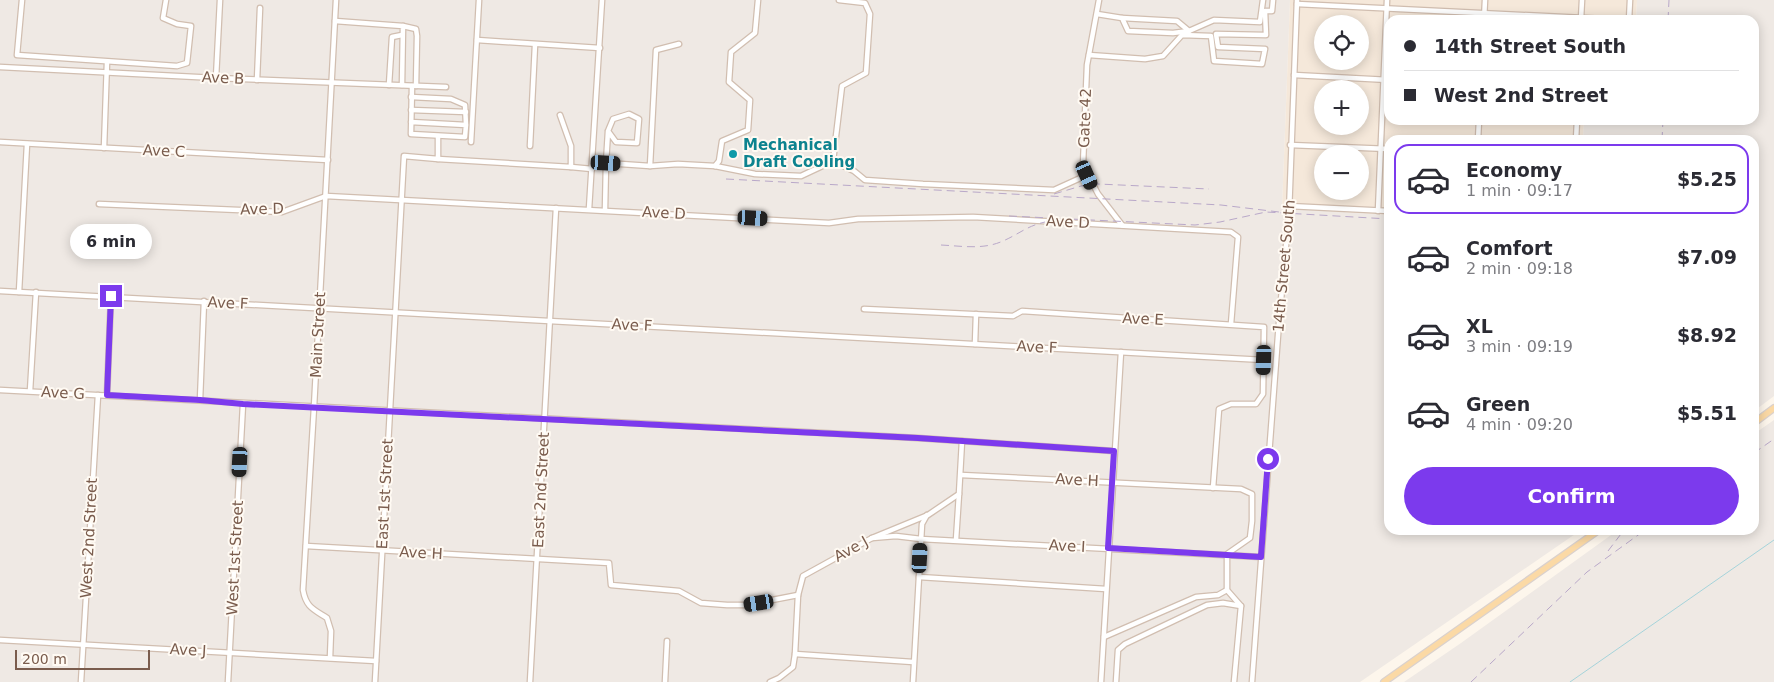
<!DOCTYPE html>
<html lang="en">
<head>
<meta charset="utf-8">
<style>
  :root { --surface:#fff; --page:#f7f7f7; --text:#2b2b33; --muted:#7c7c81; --line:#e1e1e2; --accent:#7c3aed }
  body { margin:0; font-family:"DejaVu Sans",sans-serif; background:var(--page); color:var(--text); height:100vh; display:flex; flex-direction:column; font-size:19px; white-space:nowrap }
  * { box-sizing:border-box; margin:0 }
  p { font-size:16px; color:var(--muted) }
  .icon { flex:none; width:28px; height:28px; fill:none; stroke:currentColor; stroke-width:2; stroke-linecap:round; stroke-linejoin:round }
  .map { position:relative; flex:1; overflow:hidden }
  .sheet { position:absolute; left:1384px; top:135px; width:375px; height:400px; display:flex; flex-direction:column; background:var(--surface); border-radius:15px; box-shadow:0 2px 12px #0003 }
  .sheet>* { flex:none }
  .guide { position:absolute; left:1384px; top:15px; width:375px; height:110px; border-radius:15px; box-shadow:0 2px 12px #0003; display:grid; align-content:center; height:110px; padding:0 20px; background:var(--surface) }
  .fabs { position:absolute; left:1314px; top:15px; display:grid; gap:10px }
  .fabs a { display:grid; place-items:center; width:55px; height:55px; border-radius:50%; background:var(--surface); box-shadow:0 2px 12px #0003; font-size:25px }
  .scale { position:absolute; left:15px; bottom:12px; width:135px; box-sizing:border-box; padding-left:5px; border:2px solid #7a5c4d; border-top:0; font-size:14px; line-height:18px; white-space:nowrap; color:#7a5c4d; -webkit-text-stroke:4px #fffaf3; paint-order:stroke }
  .end { position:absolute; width:22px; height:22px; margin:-11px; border:6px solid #7c3aed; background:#fff; box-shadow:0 0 0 2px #fff }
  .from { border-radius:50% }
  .bubble { position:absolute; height:35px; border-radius:18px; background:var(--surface); box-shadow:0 2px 12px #0003; font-size:16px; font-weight:800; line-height:35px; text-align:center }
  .car { position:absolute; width:15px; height:30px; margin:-15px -8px; border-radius:6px; box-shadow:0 0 4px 1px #0007; background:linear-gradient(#222 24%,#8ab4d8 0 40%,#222 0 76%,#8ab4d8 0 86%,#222 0) }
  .guide b { display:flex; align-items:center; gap:18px; height:48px; font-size:19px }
  .guide b+b { border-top:1px solid var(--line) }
  .guide i { width:12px; height:12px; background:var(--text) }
  ul { padding:9px 0 0; list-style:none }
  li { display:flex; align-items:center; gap:15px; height:70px; margin:0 10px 8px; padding:0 10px; border:2px solid transparent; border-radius:15px }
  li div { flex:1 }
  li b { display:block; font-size:19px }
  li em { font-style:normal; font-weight:800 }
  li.selected { border-color:var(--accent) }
  li>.icon { width:45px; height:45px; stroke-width:1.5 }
  .button { display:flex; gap:10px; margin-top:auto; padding:10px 20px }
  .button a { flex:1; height:58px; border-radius:30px; background:var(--accent); color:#fff; font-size:20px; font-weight:800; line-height:58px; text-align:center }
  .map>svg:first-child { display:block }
  .residential { fill:#f5e8da; fill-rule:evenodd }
  .industrial { fill:#efe9e4 }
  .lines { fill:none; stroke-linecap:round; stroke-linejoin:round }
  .stream { stroke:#a5d3da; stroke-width:1 }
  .minor-casing { stroke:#d1beb0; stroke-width:7 }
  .major-casing { stroke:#dad1cd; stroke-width:8 }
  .minor { stroke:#fff; stroke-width:4.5 }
  .major { stroke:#fbd9a5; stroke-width:5.5 }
  .rail { stroke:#b9a8c9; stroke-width:1; stroke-dasharray:8 5; stroke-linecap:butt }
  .route { stroke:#7c3aed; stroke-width:6 }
  .culture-dot { fill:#0f9aa8; stroke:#fffaf3; stroke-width:2 }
  .labels { text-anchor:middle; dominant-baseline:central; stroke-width:4; stroke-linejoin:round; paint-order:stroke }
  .street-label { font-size:15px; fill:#7a5c4d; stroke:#fffaf3 }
  .culture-label { font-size:15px; font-weight:bold; fill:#0d838f; stroke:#fffaf3; text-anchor:start }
</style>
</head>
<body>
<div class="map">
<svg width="1774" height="682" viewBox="0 0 1774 682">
  <rect width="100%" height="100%" fill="#fdf6ec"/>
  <!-- residential -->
  <path class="residential" d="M1290,0H1637L1636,20H1389V120H1584L1583,140H1389V215L1282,208ZM1322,24H1360V61H1322ZM1322,89H1360V126H1322ZM1322,154H1360V191H1322Z"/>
  <!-- industrial -->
  <g class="industrial">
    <polygon points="0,0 1290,0 1282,208 1389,215 1389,530 1581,530 1360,682 0,682"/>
    <polygon points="1637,0 1774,0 1774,396 1754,411 1754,140 1583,140 1584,120 1754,120 1754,20 1636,20"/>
    <polygon points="1774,420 1774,682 1404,682 1461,643 1618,530 1754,530 1754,434"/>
  </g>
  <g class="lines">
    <!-- stream -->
    <polyline class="stream" points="1570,682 1774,540"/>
    <defs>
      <g id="minor">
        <polyline points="22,0 17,55 177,66 187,63 191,26 177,24 163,18 166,0"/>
        <polyline points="1099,0 1087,65 1083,165 1098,194 1122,225"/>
        <polyline points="1297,4 1625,20"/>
        <polyline points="1097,14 1122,18 1128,31 1173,33 1189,31 1214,20 1260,22 1263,0"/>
        <polyline points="1122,18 1177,21 1189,31"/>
        <polyline points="1581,19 1582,0"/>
        <polyline points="1484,20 1485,0"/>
        <polyline points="1629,20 1630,0"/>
        <polyline points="335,21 403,26 402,85"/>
        <polyline points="403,26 416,29 417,36 416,86"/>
        <polyline points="477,40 600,48"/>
        <polyline points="1089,55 1145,59 1163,56 1182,35 1211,36 1214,61 1262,64 1265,49 1218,47 1216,34 1266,35 1265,11 1272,11 1273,0"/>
        <polyline points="0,67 216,78 446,87"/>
        <polyline points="1294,75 1389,80"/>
        <polyline points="216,78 220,0"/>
        <polyline points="257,80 260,8"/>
        <polyline points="389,85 392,37 402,35"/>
        <polyline points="411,97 451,99 465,105 466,125"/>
        <polyline points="411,110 466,112"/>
        <polyline points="411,122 466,125 465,137 411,134 412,86"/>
        <polyline points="1478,140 1479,120"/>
        <polyline points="1576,140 1577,120"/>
        <polyline points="0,142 328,160"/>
        <polyline points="471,142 479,0"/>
        <polyline points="1290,145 1389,149"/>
        <polyline points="530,146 535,45"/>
        <polyline points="104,148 107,62"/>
        <polyline points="438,159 571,167 571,146 560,115"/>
        <polyline points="833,161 854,171 865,180 923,184 1054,190 1087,175"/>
        <polyline points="606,163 608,131 613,119 629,114 639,119 637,143 616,142 608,131"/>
        <polyline points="650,166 678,164 715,166 755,174 801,176 833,161 842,86 866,73 870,14 865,3 839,0"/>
        <polyline points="715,166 719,161 722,141 748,130 750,100 729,82 731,52 755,33 758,0"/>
        <polyline points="571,167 592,169"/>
        <polyline points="99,204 282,212 326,196 829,223 858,219 973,217 1231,232 1238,237 1231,324"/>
        <polyline points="1289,206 1389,211"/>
        <polyline points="589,209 602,0"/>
        <polyline points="605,210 606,163 650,166 656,50 679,44"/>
        <polyline points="1378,211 1387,0"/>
        <polyline points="0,291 1264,360"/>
        <polyline points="19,292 27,144"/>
        <polyline points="864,309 1013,316 1022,311 1264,327 1263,394 1256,404 1231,404 1219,409 1213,488"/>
        <polyline points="975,344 976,314"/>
        <polyline points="0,390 918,438 1114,451"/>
        <polyline points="30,391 36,292"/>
        <polyline points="107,395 111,296"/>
        <polyline points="200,400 204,301"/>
        <polyline points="961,475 1241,489 1252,494 1252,521 1250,538 1227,554 1227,590 1241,606 1234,682"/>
        <polyline points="872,538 896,536 921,539 1261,557"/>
        <polyline points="956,540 959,494"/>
        <polyline points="306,546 609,563 611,585 679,591 701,603 727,605 746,605 798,595"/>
        <polyline points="919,577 1106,589"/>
        <polyline points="1104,637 1196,597 1218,595 1227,590"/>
        <polyline points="0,640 376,661"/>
        <polyline points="795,654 913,662"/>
        <path d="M330,658L331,631L327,618C313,609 306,607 303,590L314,407L336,0"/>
        <polyline points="81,682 98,395"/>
        <polyline points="228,682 243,404"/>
        <polyline points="375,682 404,156 438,159 438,136"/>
        <polyline points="530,682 556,208"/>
        <polyline points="665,682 667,641"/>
        <polyline points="770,682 779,678 793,667 795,654 798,595 803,576 872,538 928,515 959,494 962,441"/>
        <polyline points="913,682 922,524 927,515"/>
        <polyline points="1101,682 1121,352"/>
        <polyline points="1116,682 1118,650 1125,644 1207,605 1223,603 1241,606"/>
        <polyline points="1252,682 1279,322 1289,213 1297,0"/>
      </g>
      <g id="major">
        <polyline points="1754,423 1774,408"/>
        <polyline points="1384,682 1599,530"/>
      </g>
    </defs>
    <!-- minor casing -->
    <use href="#minor" class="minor-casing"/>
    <!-- major casing -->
    <use href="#major" class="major-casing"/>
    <!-- minor -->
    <use href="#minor" class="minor"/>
    <!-- major -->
    <use href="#major" class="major"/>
    <!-- rail -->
    <g class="rail">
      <polyline points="1668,20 1669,0"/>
      <polyline points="1662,140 1663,120"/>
      <polyline points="726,179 1221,205 1279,212"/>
      <polyline points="1054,194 1081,186 1098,184 1209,189"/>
      <polyline points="1009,216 1195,225 1220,222 1266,212 1389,219"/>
      <path d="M941,245C962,246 983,250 1003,241C1019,234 1027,226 1045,222"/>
      <polyline points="1754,453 1774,439"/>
      <polyline points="1608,551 1624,530"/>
      <polyline points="1471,682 1587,572 1645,530"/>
    </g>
  </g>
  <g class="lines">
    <!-- route -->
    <polyline class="route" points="111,296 107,395 200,400 243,404 918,438 1114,451 1108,548 1261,557 1268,459"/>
  </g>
  <!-- markers -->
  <circle class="culture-dot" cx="733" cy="154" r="5"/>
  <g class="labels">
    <!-- street labels -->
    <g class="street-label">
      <text transform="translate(223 78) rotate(3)">Ave B</text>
      <text transform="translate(1085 118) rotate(-88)">Gate 42</text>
      <text transform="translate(164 151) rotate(3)">Ave C</text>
      <text transform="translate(262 209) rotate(-1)">Ave D</text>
      <text transform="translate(664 213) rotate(3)">Ave D</text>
      <text transform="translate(1068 222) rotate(3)">Ave D</text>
      <text transform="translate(1284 266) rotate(-85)">14th Street South</text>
      <text transform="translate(228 303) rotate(3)">Ave F</text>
      <text transform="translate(1143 319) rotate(3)">Ave E</text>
      <text transform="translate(632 325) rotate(3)">Ave F</text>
      <text transform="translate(318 335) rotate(-87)">Main Street</text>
      <text transform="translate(1037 347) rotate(3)">Ave F</text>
      <text transform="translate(63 393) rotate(3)">Ave G</text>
      <text transform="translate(1077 480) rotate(3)">Ave H</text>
      <text transform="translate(541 490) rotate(-87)">East 2nd Street</text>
      <text transform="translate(385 494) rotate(-87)">East 1st Street</text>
      <text transform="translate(89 538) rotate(-87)">West 2nd Street</text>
      <text transform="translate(1067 546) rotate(3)">Ave I</text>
      <text transform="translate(851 549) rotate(-29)">Ave J</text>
      <text transform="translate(421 553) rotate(3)">Ave H</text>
      <text transform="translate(235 558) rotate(-87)">West 1st Street</text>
      <text transform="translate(188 650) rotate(3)">Ave J</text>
    </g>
    <!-- culture labels -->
    <g class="culture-label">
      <text x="743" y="145">Mechanical<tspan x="743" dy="17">Draft Cooling</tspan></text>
    </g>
  </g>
</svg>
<div class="fabs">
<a><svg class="icon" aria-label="locate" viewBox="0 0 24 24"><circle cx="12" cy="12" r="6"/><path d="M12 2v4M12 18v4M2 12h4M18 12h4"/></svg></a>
<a>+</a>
<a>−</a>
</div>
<div class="scale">200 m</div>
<i class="end from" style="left:1268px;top:459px"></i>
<i class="end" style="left:111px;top:296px"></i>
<div class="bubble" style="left:70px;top:224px;width:82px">6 min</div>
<i class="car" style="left:606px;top:163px;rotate:93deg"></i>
<i class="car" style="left:1087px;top:175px;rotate:156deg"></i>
<i class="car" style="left:753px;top:218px;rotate:93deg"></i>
<i class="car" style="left:1264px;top:360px;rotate:182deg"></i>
<i class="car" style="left:240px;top:462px;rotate:183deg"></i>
<i class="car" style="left:920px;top:558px;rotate:3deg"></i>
<i class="car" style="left:759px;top:603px;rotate:261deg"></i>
<div class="guide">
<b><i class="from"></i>14th Street South</b>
<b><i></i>West 2nd Street</b>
</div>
<section class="sheet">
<ul>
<li class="selected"><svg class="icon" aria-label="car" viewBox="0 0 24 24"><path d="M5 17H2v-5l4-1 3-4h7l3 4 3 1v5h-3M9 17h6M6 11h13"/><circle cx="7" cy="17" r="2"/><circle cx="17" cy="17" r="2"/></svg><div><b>Economy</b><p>1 min · 09:17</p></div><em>$5.25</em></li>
<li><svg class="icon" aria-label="car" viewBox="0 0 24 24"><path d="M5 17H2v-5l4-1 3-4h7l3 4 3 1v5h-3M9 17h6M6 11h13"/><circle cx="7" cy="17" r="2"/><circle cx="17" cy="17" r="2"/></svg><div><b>Comfort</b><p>2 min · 09:18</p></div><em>$7.09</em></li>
<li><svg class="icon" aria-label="car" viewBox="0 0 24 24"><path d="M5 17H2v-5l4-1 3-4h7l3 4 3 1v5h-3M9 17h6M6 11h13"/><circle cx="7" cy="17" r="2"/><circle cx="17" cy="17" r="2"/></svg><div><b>XL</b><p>3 min · 09:19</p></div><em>$8.92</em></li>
<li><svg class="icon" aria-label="car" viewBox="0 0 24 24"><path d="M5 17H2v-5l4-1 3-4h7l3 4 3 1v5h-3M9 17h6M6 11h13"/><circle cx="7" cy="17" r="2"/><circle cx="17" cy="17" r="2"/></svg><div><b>Green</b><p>4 min · 09:20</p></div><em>$5.51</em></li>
</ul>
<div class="button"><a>Confirm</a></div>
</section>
</div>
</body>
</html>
